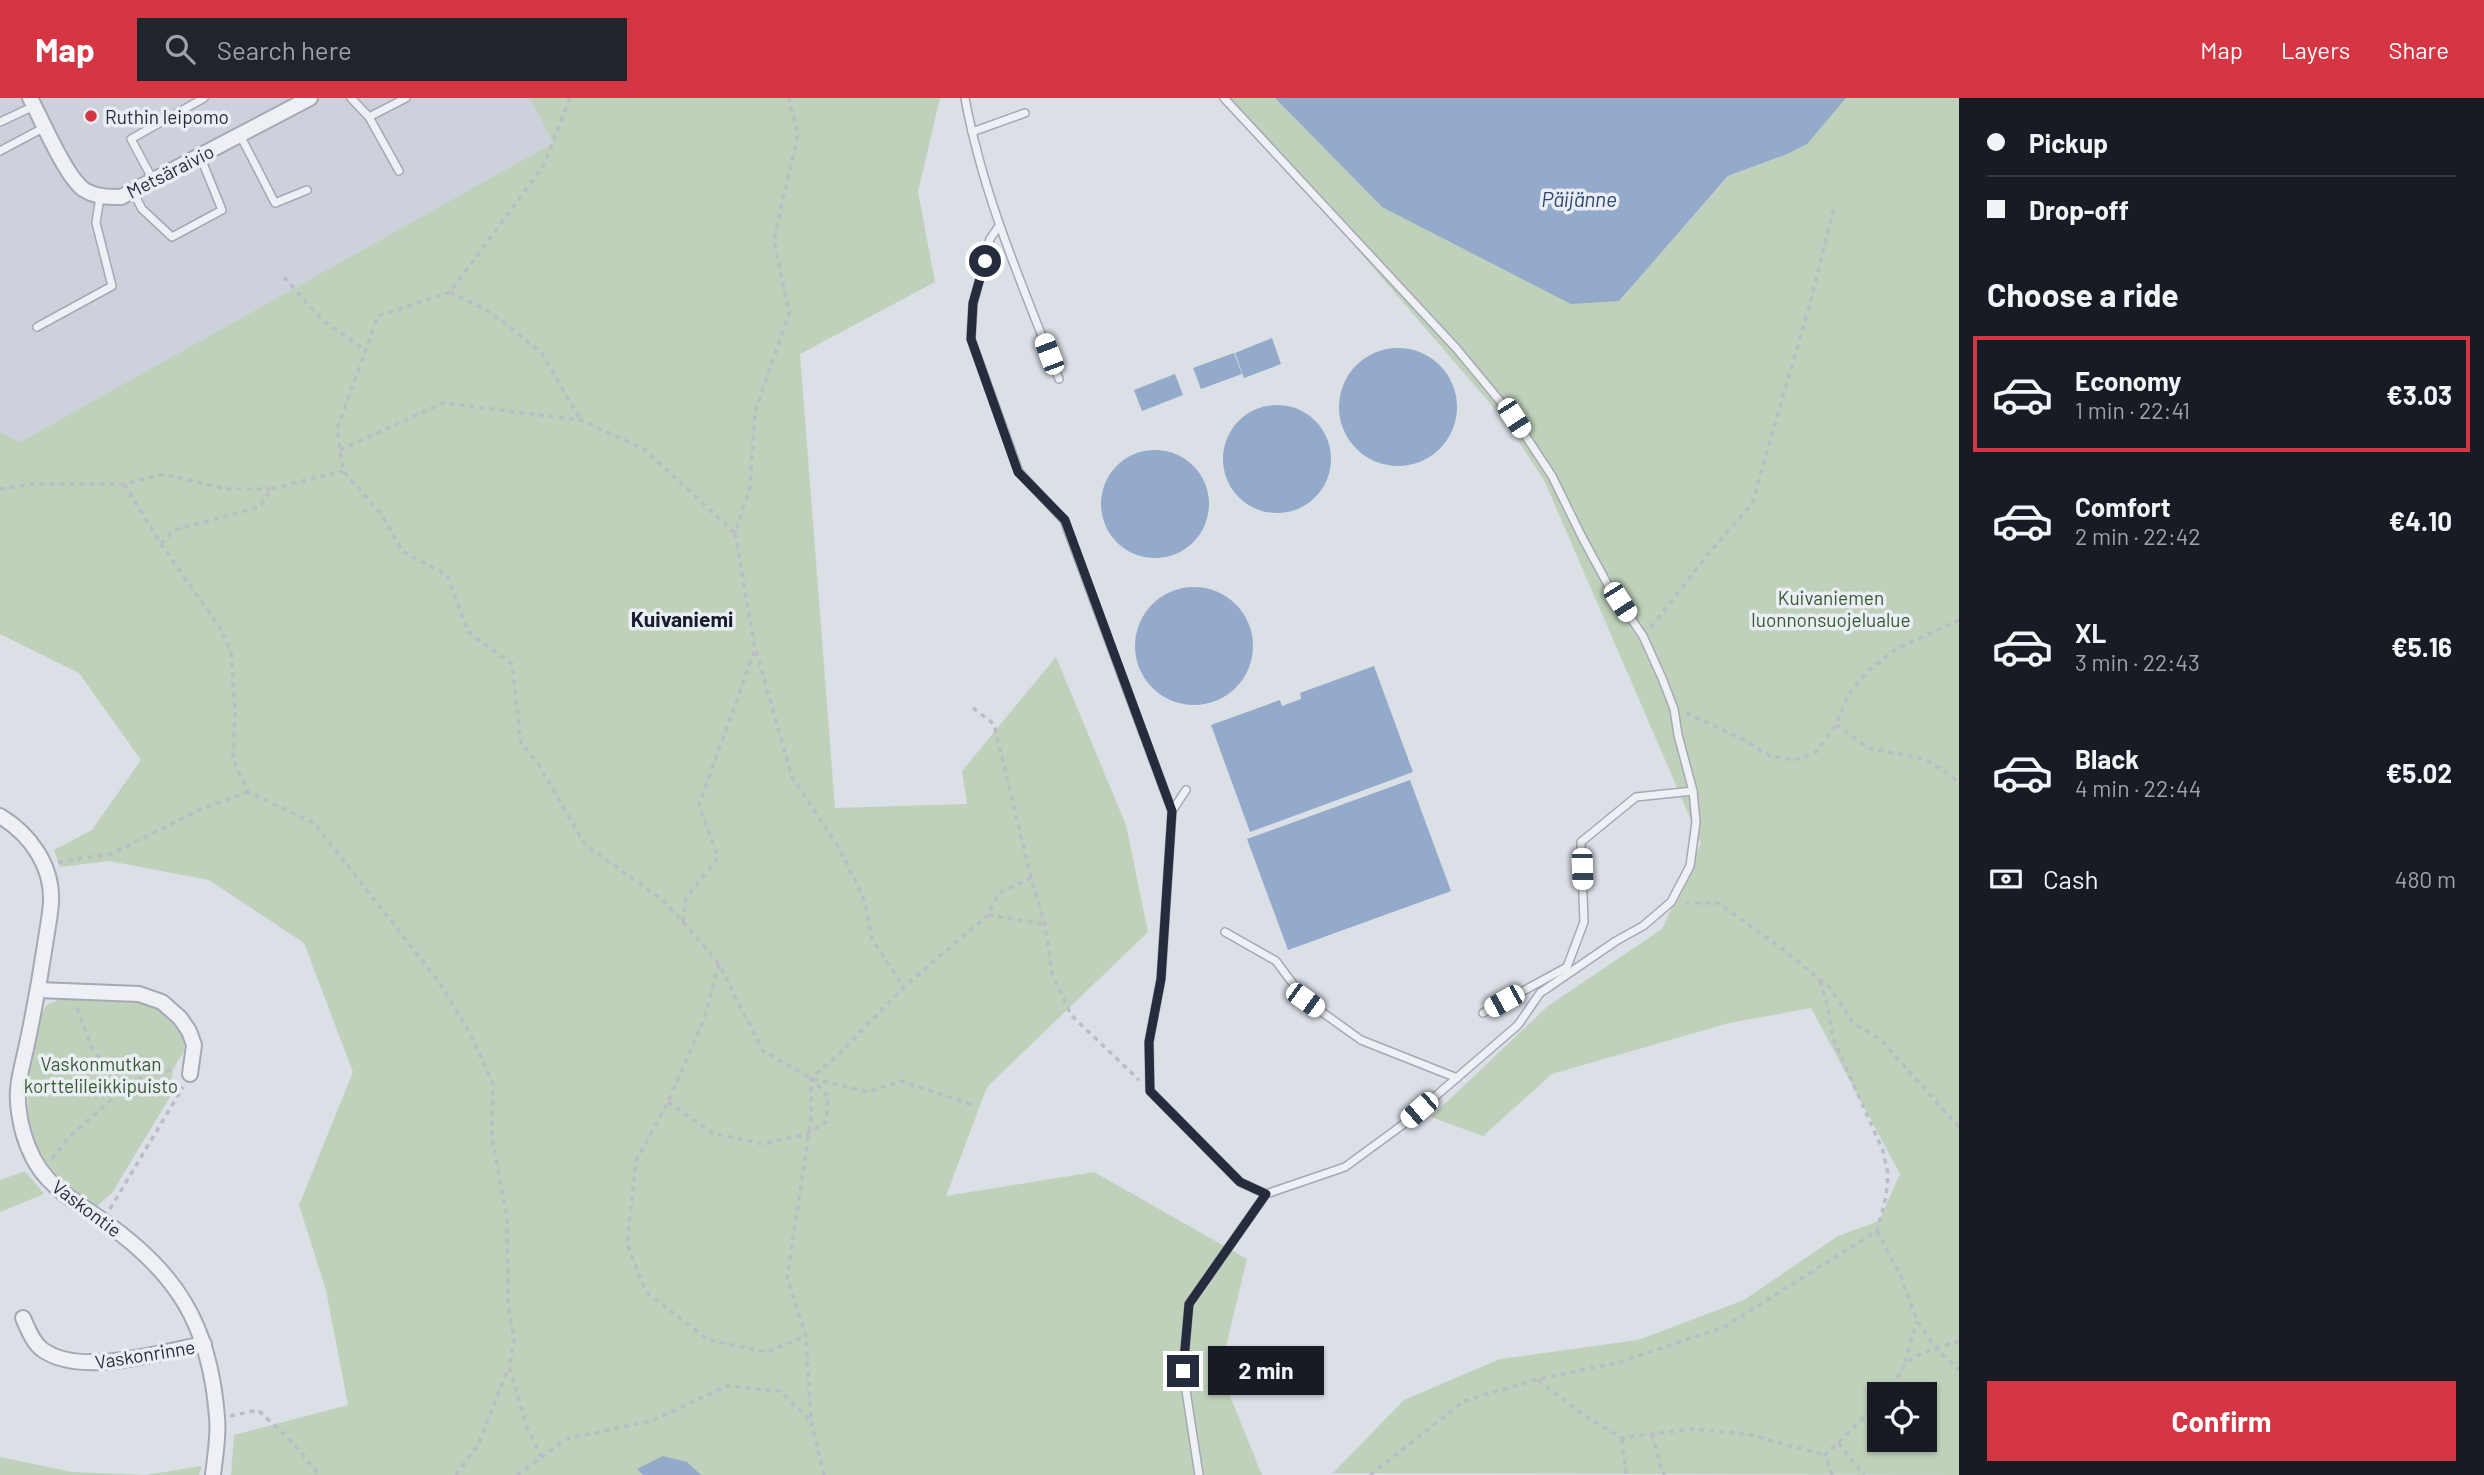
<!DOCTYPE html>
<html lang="en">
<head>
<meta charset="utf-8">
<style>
  :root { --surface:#171b24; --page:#20242c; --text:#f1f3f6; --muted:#9ea1a6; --line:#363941; --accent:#d63544 }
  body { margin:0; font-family:Barlow,sans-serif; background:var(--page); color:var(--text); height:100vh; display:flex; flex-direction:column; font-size:26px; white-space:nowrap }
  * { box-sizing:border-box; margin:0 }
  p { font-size:23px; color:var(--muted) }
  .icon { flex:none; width:38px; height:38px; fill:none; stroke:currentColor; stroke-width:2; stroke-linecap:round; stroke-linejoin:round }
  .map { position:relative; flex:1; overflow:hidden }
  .side { display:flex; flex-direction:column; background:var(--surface); width:525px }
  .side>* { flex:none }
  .banner { display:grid; align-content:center; height:154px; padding:0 28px; background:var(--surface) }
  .tools { position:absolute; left:1867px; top:1284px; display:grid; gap:14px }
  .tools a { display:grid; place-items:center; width:70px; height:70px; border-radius:0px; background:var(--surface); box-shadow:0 2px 5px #0004; font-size:35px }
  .end { position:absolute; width:32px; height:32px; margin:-16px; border:9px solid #242c3d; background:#fff; box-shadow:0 0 0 4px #fff }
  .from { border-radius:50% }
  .bubble { position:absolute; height:49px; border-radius:0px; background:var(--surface); box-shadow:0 2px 5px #0004; font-size:23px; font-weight:700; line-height:49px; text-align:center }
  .car { position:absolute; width:21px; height:42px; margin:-21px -10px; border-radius:9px; box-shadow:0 0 5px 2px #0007; background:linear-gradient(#fff 24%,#345 0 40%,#fff 0 76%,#345 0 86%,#fff 0) }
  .banner b { display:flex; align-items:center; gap:24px; height:66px; font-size:26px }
  .banner b+b { border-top:2px solid var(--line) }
  .banner i { width:18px; height:18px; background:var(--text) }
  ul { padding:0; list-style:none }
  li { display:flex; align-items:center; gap:21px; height:116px; margin:0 14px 10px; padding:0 14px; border:4px solid transparent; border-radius:0px }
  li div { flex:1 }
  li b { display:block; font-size:26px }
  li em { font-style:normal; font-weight:700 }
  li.selected { border-color:var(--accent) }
  li>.icon { width:63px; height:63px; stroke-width:1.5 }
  h2 { padding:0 28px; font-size:32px; line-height:84px }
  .pay { display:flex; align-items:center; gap:18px; height:77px; padding:0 28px; font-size:26px }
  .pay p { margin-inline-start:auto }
  .primary-button { display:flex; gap:14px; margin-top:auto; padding:14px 28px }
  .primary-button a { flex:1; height:80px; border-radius:0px; background:var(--accent); color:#fff; font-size:28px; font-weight:700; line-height:80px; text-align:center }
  header { display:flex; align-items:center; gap:42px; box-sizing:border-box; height:98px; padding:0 35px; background:var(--accent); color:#fff }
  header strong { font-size:33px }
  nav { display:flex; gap:38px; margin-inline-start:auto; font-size:24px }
  .search { width:490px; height:63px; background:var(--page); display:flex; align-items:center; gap:18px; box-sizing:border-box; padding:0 24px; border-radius:0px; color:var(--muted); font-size:26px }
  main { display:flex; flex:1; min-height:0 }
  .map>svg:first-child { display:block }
  .built { fill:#cdd1dc }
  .green { fill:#bfd1bb; fill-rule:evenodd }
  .water { fill:#93aaca }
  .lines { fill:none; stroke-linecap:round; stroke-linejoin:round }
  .lane-casing { stroke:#a4a9b3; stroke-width:10 }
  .street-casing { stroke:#a4a9b3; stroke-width:18 }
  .path { stroke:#b9bdc5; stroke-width:3.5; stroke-dasharray:5 5; stroke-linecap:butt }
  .lane { stroke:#eef0f5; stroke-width:7 }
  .street { stroke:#eef0f5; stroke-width:14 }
  .route { stroke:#242c3d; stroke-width:9 }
  .poi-dot { fill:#d63544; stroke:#eaeef4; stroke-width:2.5 }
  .labels { text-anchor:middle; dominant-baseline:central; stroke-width:7; stroke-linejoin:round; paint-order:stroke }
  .poi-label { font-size:19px; fill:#242c3d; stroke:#eaeef4; text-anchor:start }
  .street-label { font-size:19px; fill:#242c3d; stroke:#eaeef4 }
  .park-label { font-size:19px; fill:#365a31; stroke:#eaeef4 }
  .water-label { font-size:21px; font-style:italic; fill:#2c4873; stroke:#eaeef4 }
  .neighbourhood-label { font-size:21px; font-weight:bold; fill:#171d2d; stroke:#eaeef4 }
</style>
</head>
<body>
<header>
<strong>Map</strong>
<div class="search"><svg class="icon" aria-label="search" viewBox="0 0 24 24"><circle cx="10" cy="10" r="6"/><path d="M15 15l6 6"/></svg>Search here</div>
<nav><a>Map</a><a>Layers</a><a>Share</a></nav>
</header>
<main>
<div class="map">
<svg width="1959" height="1377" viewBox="0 0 1959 1377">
  <rect width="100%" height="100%" fill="#dbdfe6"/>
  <!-- built -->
  <polygon class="built" points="0,0 530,0 553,45 20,344 0,334"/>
  <!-- green -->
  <g class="green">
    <polygon points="530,0 940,0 918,94 935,184 800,256 835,710 967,706 962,673 1056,559 1126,727 1148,834 987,989 946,1098 1094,1074 1247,1161 1220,1273 1262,1377 231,1377 234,1337 348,1307 326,1192 299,1107 353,974 304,845 209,782 109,763 60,769 54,752 92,732 141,662 79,575 0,536 0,334 20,344 553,45"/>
    <path d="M1227,0H1275L1382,109L1619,202L1729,78L1785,57L1810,0H1959V1377L1333,1375L1404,1302L1500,1261L1638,1242L1744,1202L1838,1138L1879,1123L1900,1076L1811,910L1729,925L1552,976L1483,1038L1431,1019L1548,908L1662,831L1701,745L1545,384L1507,325ZM1880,1297H1925V1342H1880Z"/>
    <path d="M60,901L142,903L158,911L173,925L184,941V953L173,971L171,984L176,989L112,1095L97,1108C87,1101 75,1094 66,1086C10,1036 29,980 40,917L47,907Z"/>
    <polygon points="25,1073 44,1096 0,1114 0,1082"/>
    <polygon points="0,1359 72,1374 146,1377 202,1368 199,1377 0,1377"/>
  </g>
  <!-- water -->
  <g class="water">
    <polygon points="1275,0 1846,0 1807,46 1785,57 1728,78 1619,203 1571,206 1382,109"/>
    <polygon points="1272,240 1281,266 1244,280 1235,255"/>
    <circle cx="1398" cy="309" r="59"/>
    <polygon points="1234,255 1242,276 1201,291 1193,270"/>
    <polygon points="1175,276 1183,297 1142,313 1134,292"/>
    <circle cx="1277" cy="361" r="54"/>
    <circle cx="1155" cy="406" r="54"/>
    <circle cx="1194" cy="548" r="59"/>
    <polygon points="1374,568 1413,674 1250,734 1211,627 1280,602 1282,608 1301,601 1300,595"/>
    <polygon points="1410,682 1451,793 1288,852 1247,741"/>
    <polygon points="663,1358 687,1364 701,1377 643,1377 637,1371"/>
  </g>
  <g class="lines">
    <defs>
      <g id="lane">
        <polyline points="351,0 369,19 399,73"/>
        <path d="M965,0C983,98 1023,189 1059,281"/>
        <polyline points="369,19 406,0"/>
        <polyline points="0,24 34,8"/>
        <polyline points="972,34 1025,15"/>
        <polyline points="240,37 275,105 307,92"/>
        <polyline points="0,53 45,29"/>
        <polyline points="153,82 131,41 204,0"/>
        <polyline points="132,92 142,111 172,139 222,112 200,58"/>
        <polyline points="999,128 990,141 973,206 971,241 1019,374 1064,422 1172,713 1186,692"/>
        <polyline points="37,229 112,188 96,125 100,99"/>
        <polyline points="1172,713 1161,881 1149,944 1150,993 1240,1084 1266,1096"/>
        <polyline points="1225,834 1276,863 1305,902 1361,942 1457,980"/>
        <polyline points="1483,915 1567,869 1584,824 1581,744 1636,699 1693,693"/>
        <polyline points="1199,1377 1183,1273 1189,1206 1266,1096 1345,1069 1401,1028 1518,927 1540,895 1616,843 1643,828 1671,804 1690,768 1696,724 1693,693 1678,637 1674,611 1662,580 1643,538 1608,487 1582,439 1552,378 1514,320 1456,250 1224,0"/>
      </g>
      <g id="street">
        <path d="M30,0C42,22 65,77 83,91C95,99 108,99 121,99L310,0"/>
        <path d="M0,718C30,736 53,768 51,805C50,819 47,833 45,847C40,880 34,913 27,946C24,961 19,977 18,992C17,1005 20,1022 23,1034C37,1084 64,1095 102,1122C177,1174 210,1227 217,1319C219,1338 215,1358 213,1377"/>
        <polyline points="38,892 139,896 162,904 180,920 189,933 194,947 190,976"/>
        <path d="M23,1220C28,1231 33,1245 43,1252C81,1279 161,1254 204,1246"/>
      </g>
    </defs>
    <!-- lane casing -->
    <use href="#lane" class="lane-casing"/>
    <!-- street casing -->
    <use href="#street" class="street-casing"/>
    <!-- path -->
    <g class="path">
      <polyline points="570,0 544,67 450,194 378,218 337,331 343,373 382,417 402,453 447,477 468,534 512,566 521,645 539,667 585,747 663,802 683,824 719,866 763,953 811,980 867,994 902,983 972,1007"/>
      <polyline points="284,179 321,221 366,253"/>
      <polyline points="450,194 490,214 541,254 580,321"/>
      <polyline points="340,352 443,305 581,322 644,351 735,435"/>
      <polyline points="124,386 161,446 220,530 231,554 235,613 233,661 248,694 314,725 439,884 471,937 493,986 492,1041 507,1120 508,1204 514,1244 509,1269 527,1329 541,1358"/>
      <polyline points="0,391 33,386 124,386 164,376 225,391 271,391"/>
      <polyline points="161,446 174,432 260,409 271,391 343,373"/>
      <polyline points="1651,529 1713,450 1752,406 1812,198 1834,109"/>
      <polyline points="756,553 792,679 838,748 864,801 872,841 903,888"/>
      <polyline points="973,610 994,626 1031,780 1045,827 1052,875 1071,917 1139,982"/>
      <polyline points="1686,615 1745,642 1770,658 1795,662 1816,654 1836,627 1848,597 1868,573 1896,551 1959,522"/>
      <polyline points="1836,627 1868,650 1925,661 1950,677 1959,685"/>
      <polyline points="58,764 111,756 197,713 248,694"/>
      <polyline points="1685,805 1718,805 1780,849 1830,890 1853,925 1880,941 1959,1029"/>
      <polyline points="988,817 1044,826"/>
      <polyline points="683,824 686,800 718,760 699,707 755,551 735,435 750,390 755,313 789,216 774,141 798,36 789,0"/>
      <polyline points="719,866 704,921 668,1004 636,1063 627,1145 646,1194 708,1242 767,1254 806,1238"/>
      <polyline points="77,910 92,950 120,986"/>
      <polyline points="668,1004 712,1035 763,1046 807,1036 826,1024 828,998 813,982"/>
      <polyline points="52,1061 68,1040 111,1002 120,986 176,970"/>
      <polyline points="110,1111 183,989"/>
      <polyline points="1877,1133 1900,1176 1917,1223 1936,1250 1959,1272"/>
      <polyline points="1905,1264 1917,1223"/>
      <polyline points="1538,1282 1582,1316 1622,1340 1692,1331 1747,1336 1825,1357"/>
      <path d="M1887,1297C1895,1288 1898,1278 1904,1268C1911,1256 1945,1247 1959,1243"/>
      <polyline points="230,1318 258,1312 294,1346 319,1377"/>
      <polyline points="1652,1336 1662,1373 1665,1377"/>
      <polyline points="1622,1341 1626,1377"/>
      <polyline points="1838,1345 1864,1377"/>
      <polyline points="456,1377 478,1347 508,1271"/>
      <polyline points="517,1377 566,1341 654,1322 726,1288 780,1293 810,1322"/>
      <polyline points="824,1377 811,1323 806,1238 787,1180 811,1021 811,980 837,958 904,889 988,817 999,795 1031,780"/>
      <polyline points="1370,1377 1464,1303 1538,1281 1620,1264 1724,1229 1877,1133 1886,1099 1888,1076 1883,1053 1833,940 1828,910 1819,881"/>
      <polyline points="1832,1377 1825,1357 1880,1304"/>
    </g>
    <!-- lane -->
    <use href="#lane" class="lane"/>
    <!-- street -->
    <use href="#street" class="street"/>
  </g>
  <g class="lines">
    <!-- route -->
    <polyline class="route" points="985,163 973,205 971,241 1018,374 1065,422 1172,713 1161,881 1149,944 1150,993 1240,1084 1266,1096 1189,1206 1183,1273"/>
  </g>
  <!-- markers -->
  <circle class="poi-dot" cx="91" cy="18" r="7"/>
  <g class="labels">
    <!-- poi labels -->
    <g class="poi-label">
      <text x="105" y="18">Ruthin leipomo</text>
    </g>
    <!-- street labels -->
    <g class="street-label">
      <text transform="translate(170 73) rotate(-27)">Metsäraivio</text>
      <text transform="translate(87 1110) rotate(37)">Vaskontie</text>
      <text transform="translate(145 1256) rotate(-9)">Vaskonrinne</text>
    </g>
    <!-- park labels -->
    <g class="park-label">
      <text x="1831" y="499">Kuivaniemen<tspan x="1831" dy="22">luonnonsuojelualue</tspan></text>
      <text x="101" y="965">Vaskonmutkan<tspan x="101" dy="22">korttelileikkipuisto</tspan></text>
    </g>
    <!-- water labels -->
    <g class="water-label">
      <text x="1579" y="100">Päijänne</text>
    </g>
    <!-- neighbourhood labels -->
    <g class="neighbourhood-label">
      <text x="682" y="520">Kuivaniemi</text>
    </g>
  </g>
</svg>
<div class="tools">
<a><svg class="icon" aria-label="locate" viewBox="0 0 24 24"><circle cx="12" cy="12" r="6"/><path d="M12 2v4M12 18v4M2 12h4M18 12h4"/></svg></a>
</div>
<i class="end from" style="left:985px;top:163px"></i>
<i class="end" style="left:1183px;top:1273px"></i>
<div class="bubble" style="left:1208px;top:1248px;width:116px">2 min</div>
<i class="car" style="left:1049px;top:256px;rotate:339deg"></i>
<i class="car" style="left:1514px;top:320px;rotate:147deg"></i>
<i class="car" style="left:1620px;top:504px;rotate:147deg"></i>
<i class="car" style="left:1582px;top:771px;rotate:178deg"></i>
<i class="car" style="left:1305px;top:902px;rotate:126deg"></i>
<i class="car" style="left:1504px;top:903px;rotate:241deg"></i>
<i class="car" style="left:1419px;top:1012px;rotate:229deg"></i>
</div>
<section class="side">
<div class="banner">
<b><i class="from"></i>Pickup</b>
<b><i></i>Drop-off</b>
</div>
<h2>Choose a ride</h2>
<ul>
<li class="selected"><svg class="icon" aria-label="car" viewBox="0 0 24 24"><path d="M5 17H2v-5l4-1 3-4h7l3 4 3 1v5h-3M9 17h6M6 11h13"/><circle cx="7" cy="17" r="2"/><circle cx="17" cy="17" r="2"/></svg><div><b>Economy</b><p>1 min · 22:41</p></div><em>€3.03</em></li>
<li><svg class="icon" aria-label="car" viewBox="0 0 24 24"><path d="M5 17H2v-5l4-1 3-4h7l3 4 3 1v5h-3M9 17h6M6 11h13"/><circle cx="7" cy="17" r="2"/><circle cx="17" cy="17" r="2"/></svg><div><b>Comfort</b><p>2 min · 22:42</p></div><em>€4.10</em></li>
<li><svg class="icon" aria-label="car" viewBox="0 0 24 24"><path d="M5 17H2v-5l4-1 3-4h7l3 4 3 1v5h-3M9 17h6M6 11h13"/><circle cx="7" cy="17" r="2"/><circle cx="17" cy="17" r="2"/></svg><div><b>XL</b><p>3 min · 22:43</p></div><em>€5.16</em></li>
<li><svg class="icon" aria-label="car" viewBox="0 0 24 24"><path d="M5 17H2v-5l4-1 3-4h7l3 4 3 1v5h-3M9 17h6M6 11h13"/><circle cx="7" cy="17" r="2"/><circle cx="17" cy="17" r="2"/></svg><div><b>Black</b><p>4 min · 22:44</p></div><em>€5.02</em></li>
</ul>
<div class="pay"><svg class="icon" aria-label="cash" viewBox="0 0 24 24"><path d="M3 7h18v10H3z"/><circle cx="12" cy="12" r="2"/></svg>Cash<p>480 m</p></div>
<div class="primary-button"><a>Confirm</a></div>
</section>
</main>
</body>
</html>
